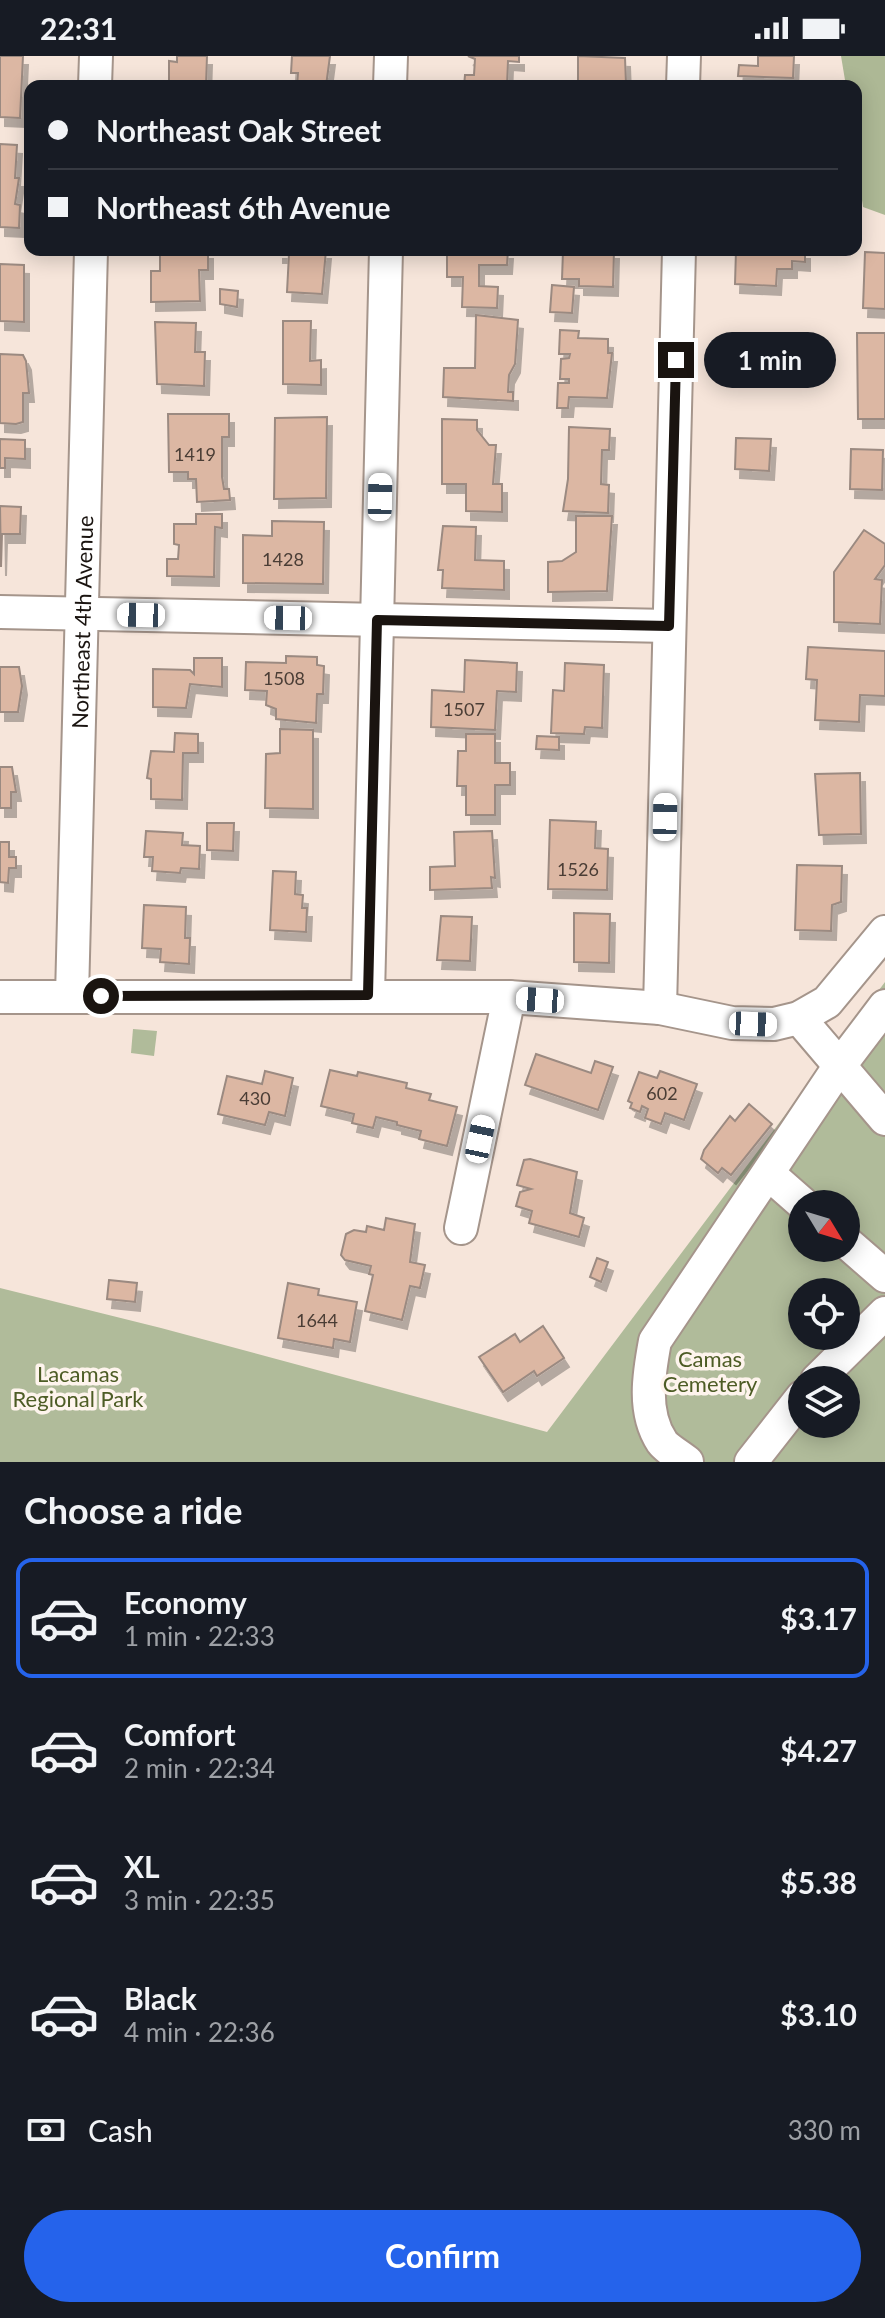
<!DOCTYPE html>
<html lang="en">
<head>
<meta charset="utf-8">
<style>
  :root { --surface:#171b24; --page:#20242c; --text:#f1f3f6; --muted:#9ea1a6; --line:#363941; --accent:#2563eb }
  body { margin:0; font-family:Lato,sans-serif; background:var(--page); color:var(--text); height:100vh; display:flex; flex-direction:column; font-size:30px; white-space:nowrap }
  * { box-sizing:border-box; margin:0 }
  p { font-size:26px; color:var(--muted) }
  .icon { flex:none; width:44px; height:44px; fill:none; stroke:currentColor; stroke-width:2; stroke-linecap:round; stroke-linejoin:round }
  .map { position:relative; height:1406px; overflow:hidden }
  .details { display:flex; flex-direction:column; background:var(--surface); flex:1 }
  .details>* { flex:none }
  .top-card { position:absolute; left:24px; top:24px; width:838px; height:176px; border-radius:16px; box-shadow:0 4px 20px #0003; display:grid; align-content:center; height:176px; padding:0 24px; background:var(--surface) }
  .needle { width:52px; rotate:128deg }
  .fabs { position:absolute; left:788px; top:1134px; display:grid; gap:16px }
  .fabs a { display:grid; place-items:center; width:72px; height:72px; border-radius:50%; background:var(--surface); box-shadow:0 4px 20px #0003; font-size:40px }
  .end { position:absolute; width:36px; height:36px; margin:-18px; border:10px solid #1a1410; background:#fff; box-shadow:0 0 0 4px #fff }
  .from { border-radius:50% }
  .bubble { position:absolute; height:56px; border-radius:28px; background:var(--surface); box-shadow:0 4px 20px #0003; font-size:26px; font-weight:700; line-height:56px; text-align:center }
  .car { position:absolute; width:24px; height:48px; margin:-24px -12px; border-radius:10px; box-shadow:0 0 6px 2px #0007; background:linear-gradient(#fff 24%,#345 0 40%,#fff 0 76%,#345 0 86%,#fff 0) }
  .top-card b { display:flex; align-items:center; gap:28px; height:76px; font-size:30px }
  .top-card b+b { border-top:2px solid var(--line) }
  .top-card i { width:20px; height:20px; background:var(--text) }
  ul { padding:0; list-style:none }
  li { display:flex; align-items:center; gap:24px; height:120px; margin:0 16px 12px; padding:0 8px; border:4px solid transparent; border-radius:16px }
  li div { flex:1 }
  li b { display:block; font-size:30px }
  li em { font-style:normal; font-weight:700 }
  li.on { border-color:var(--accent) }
  li>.icon { width:72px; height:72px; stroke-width:1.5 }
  h2 { padding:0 24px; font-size:36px; line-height:96px }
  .pay { display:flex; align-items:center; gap:20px; height:88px; padding:0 24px; font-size:30px }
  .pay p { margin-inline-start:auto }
  .primary-button { display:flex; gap:16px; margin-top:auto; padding:16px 24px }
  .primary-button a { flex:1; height:92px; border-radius:48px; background:var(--accent); color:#fff; font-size:32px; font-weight:700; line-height:92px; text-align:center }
  .status { display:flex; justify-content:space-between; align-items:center; height:56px; padding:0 40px; background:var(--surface); direction:ltr }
  .status svg { height:22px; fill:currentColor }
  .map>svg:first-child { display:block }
  .green { fill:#b0bb9a; fill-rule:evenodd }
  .forest { fill:#adb895 }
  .building { fill:#dcb7a3; stroke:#9b8a81; stroke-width:2; filter:url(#shadow) }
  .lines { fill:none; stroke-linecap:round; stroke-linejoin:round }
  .minor-casing { stroke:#a5958b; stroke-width:36 }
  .minor { stroke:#fff; stroke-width:32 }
  .route { stroke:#1a1410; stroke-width:10 }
  .labels { text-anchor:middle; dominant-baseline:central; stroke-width:7; stroke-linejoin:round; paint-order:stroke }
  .number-label { font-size:18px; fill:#4a3d35 }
  .street-label { font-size:22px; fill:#1a1410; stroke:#fef4ed }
  .park-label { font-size:22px; fill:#4d5c25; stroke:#fef4ed }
</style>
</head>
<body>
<div class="status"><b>22:31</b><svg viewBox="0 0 49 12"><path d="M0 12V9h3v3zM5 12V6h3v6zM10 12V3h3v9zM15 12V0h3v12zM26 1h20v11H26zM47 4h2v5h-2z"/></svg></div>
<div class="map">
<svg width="885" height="1406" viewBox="0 0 885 1406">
  <defs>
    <filter id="shadow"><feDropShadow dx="5" dy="9" stdDeviation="0" flood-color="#0004"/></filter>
  </defs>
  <rect width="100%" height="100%" fill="#f6e5da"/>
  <!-- green -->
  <g class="green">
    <path d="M885,926V1406H0V1232L161,1272L547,1376ZM802,1148H846V1192H802ZM802,1236H846V1280H802ZM802,1324H846V1368H802Z"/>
    <polygon points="133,973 157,975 154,1000 131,997"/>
  </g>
  <!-- forest -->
  <polygon class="forest" points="841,0 885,0 885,159 863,151 856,102 856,30 846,30"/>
  <!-- building -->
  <g class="building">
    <polygon points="0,0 23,0 20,62 0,61"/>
    <polygon points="177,0 207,0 206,30 176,30 176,27 169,26 169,5 177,6"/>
    <polygon points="292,0 330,0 326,30 297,30 298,17 291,17"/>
    <polygon points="468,0 519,0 519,6 508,5 507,30 464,30 465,19 474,19 475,3"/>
    <polygon points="578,0 625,2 626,28 578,28"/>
    <polygon points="758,0 794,0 793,22 738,20 739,9 758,10"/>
    <polygon points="0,88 17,89 15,122 19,122 15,148 20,149 19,172 0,171"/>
    <polygon points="160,194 208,194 208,214 199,214 200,245 151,246 151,215 160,215"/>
    <polygon points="278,194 326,194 322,238 287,236 289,198 278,198"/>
    <polygon points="447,194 508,194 507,209 479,209 479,230 498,231 497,252 462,251 463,221 447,221"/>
    <polygon points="580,194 614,194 613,231 579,230 579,223 562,223 563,195"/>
    <polygon points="736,194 805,194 805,206 792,205 792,213 777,213 776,230 735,228"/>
    <polygon points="865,196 885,197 885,253 863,252"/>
    <polygon points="0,208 24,209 24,266 0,265"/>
    <polygon points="552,229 574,231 572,257 550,256"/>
    <polygon points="220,233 238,235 237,251 220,248"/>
    <polygon points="476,259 518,264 515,308 509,319 508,336 513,336 513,345 443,341 444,312 475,312"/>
    <polygon points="283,265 311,265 310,305 321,304 321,329 283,328"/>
    <polygon points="155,266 196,267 195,296 205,296 204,330 157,328"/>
    <polygon points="560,274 579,275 578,282 608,283 608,297 612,297 607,342 569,341 568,352 557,352 558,327 569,327 569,323 560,323 561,303 569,302 570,298 559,298"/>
    <polygon points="857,277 885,277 885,363 858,363"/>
    <polygon points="0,298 23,299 26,305 29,337 23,337 23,366 16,368 0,367"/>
    <polygon points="168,358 229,358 229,381 222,381 222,421 224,433 229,433 230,444 197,446 196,423 188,423 188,416 169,416"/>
    <polygon points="327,361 326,442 274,443 275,362"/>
    <polygon points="442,363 477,364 477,374 489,389 496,389 493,428 502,428 502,456 466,455 466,428 442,428"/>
    <polygon points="569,371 610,373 609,394 602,394 601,428 609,429 608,457 563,455 568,423"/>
    <polygon points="736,382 771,383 769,415 735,413"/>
    <polygon points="0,383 25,384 25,403 5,402 5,412 0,412"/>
    <polygon points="851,393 883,394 882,434 850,433"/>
    <polygon points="0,450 21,451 20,478 2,478 1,511"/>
    <polygon points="196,458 222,458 222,472 215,471 214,521 167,520 167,503 178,503 179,489 174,488 174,468 196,468"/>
    <polygon points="576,460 612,460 607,535 548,536 548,506 562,505 576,496"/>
    <polygon points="272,465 324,466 323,528 243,527 243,479 272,480"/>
    <polygon points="443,470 476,471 475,504 504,505 504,534 442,532 443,514 438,514"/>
    <polygon points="864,474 885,488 885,509 875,523 882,524 880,568 834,566 834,516"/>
    <polygon points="808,591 885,595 885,640 860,639 859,666 815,664 817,624 806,623"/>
    <polygon points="286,600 317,601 317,609 324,610 323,638 317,638 316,667 276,663 276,653 266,649 267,635 245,634 246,606 286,607"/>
    <polygon points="194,602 222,602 222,631 190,628 186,652 153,651 153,613 190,614 194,618"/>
    <polygon points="465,604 517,607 516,636 497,635 495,674 431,671 432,634 464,636"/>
    <polygon points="565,607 604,609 602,672 585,671 584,678 551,677 553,634 564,635"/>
    <polygon points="0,611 19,611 22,630 18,656 0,656"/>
    <polygon points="280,673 313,674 313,753 265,752 266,698 280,697"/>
    <polygon points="175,677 198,678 198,697 183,697 182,744 151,743 151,723 147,722 151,695 174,696"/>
    <polygon points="466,678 495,678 495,707 510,707 510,729 495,729 495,759 466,759 466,730 457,730 458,695 466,695"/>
    <polygon points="537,680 559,681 559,694 536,693"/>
    <polygon points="0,711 12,711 16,736 11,736 11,752 0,752"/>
    <polygon points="860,717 861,778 819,779 815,718"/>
    <polygon points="550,764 596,766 595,792 608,793 607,834 548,833"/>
    <polygon points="207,767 234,767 233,795 207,794"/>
    <polygon points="146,775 183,777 182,789 200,790 199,813 181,812 180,817 152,815 153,801 144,801"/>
    <polygon points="492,775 495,822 491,821 492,832 430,834 430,811 455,810 454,776"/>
    <polygon points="0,786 9,786 9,801 16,801 16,812 9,812 8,827 0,826"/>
    <polygon points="797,809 842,810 841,846 832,849 831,875 795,874"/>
    <polygon points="273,815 296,816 295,838 303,839 302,852 307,852 306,876 270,874"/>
    <polygon points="144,849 186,851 185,882 190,882 189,908 160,906 161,893 142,892"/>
    <polygon points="574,857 610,858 609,907 574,906"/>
    <polygon points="441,860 472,861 470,905 437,904"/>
    <polygon points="536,998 591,1017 595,1005 613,1011 598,1054 525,1029"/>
    <polygon points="330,1014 357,1020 358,1016 407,1027 406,1032 431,1038 429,1044 457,1051 447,1090 419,1083 421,1075 397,1069 397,1066 376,1061 373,1072 352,1067 354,1058 321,1050"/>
    <polygon points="265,1015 293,1022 285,1060 269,1056 265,1069 218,1058 227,1020 262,1028"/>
    <polygon points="660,1015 697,1028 684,1064 665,1057 661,1068 645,1062 648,1053 642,1050 640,1056 630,1052 632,1047 628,1045 639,1016 657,1022"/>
    <polygon points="749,1048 772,1068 731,1119 722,1112 718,1117 701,1103 704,1094 730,1060 735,1065"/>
    <polygon points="530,1103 577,1116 570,1157 584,1162 579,1181 529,1167 532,1155 516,1150 520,1136 531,1133 517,1129 524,1104"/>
    <polygon points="386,1162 415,1168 410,1206 425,1209 420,1232 410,1230 402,1264 365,1255 373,1219 369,1218 371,1210 345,1204 341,1199 346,1178 354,1174 366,1176 367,1170 384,1174"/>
    <polygon points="597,1202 608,1206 601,1226 590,1221"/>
    <polygon points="109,1224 137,1227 135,1246 107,1243"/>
    <polygon points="288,1227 319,1233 318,1239 357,1246 350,1286 334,1283 333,1292 278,1282"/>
    <polygon points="543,1270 564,1302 537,1320 534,1315 503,1336 479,1301 515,1278 520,1286"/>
  </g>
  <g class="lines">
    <defs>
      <g id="minor">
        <polyline points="95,30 96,0"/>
        <polyline points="390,30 391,0"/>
        <polyline points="683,30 684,0"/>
        <polyline points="0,556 669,570"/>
        <polyline points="368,939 386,194"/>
        <path id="s1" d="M72,940L91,194"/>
        <polyline points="0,941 509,941 660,952 732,967 774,968 799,962 827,946 885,876"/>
        <polyline points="660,952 679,194"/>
        <polyline points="799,962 885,1063"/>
        <polyline points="770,1119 803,1148"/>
        <polyline points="461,1172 509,941"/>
        <polyline points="846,1186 885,1220"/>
        <polyline points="817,1324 885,1257"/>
        <path d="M687,1406C680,1400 667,1393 662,1386C642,1356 649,1317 655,1285L841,1008L885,950"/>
        <polyline points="751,1406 802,1341"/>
      </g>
    </defs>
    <!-- minor casing -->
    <use href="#minor" class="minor-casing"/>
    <!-- minor -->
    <use href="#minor" class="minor"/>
  </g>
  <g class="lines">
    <!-- route -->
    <polyline class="route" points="101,940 368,939 377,564 669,570 676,304"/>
  </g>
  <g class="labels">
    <!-- number labels -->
    <g class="number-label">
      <text x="195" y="398">1419</text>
      <text x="283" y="503">1428</text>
      <text x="284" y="622">1508</text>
      <text x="464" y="653">1507</text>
      <text x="578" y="813">1526</text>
      <text x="662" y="1037">602</text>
      <text x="255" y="1042">430</text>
      <text x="317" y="1264">1644</text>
    </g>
    <!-- street labels -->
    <g class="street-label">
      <text stroke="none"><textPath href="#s1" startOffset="374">Northeast 4th Avenue</textPath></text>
    </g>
    <!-- park labels -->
    <g class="park-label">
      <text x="710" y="1302">Camas<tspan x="710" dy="25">Cemetery</tspan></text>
      <text x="78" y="1317">Lacamas<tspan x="78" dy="25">Regional Park</tspan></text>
    </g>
  </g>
</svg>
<div class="fabs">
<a><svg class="needle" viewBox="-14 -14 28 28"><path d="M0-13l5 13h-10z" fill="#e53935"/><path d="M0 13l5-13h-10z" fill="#9ea1a6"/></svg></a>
<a><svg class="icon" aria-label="locate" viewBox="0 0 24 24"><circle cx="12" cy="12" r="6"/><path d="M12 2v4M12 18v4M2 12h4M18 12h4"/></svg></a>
<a><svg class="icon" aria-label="layers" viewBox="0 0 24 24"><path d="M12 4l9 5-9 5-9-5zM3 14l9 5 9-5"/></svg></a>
</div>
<i class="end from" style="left:101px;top:940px"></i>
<i class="end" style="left:676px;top:304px"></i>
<div class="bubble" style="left:704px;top:276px;width:132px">1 min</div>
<i class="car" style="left:380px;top:441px;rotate:1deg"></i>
<i class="car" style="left:141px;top:559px;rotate:271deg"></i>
<i class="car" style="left:288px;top:562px;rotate:271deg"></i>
<i class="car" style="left:665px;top:761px;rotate:1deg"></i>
<i class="car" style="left:540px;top:944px;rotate:274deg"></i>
<i class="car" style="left:753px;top:968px;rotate:92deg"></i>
<i class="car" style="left:480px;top:1083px;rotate:12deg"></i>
<div class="top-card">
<b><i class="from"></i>Northeast Oak Street</b>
<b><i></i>Northeast 6th Avenue</b>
</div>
</div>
<section class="details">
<h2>Choose a ride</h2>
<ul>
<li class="on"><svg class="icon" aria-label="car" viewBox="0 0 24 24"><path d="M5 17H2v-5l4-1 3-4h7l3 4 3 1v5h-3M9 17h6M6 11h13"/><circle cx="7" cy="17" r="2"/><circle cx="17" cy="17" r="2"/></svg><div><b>Economy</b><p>1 min · 22:33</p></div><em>$3.17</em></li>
<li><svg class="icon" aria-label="car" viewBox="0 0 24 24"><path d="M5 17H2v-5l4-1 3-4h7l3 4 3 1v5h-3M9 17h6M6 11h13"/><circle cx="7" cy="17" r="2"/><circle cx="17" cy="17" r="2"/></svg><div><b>Comfort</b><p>2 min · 22:34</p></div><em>$4.27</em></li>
<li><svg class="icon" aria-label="car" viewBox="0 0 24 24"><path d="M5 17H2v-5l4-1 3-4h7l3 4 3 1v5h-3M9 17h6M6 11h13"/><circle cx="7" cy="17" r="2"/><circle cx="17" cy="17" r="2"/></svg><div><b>XL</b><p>3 min · 22:35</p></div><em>$5.38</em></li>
<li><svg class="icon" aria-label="car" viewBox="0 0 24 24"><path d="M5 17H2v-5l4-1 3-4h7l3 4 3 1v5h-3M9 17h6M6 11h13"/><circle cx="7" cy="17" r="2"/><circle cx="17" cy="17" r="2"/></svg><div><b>Black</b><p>4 min · 22:36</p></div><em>$3.10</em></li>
</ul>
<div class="pay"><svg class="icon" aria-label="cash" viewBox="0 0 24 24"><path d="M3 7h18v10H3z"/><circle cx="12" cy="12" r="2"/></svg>Cash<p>330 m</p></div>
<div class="primary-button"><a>Confirm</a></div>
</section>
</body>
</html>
